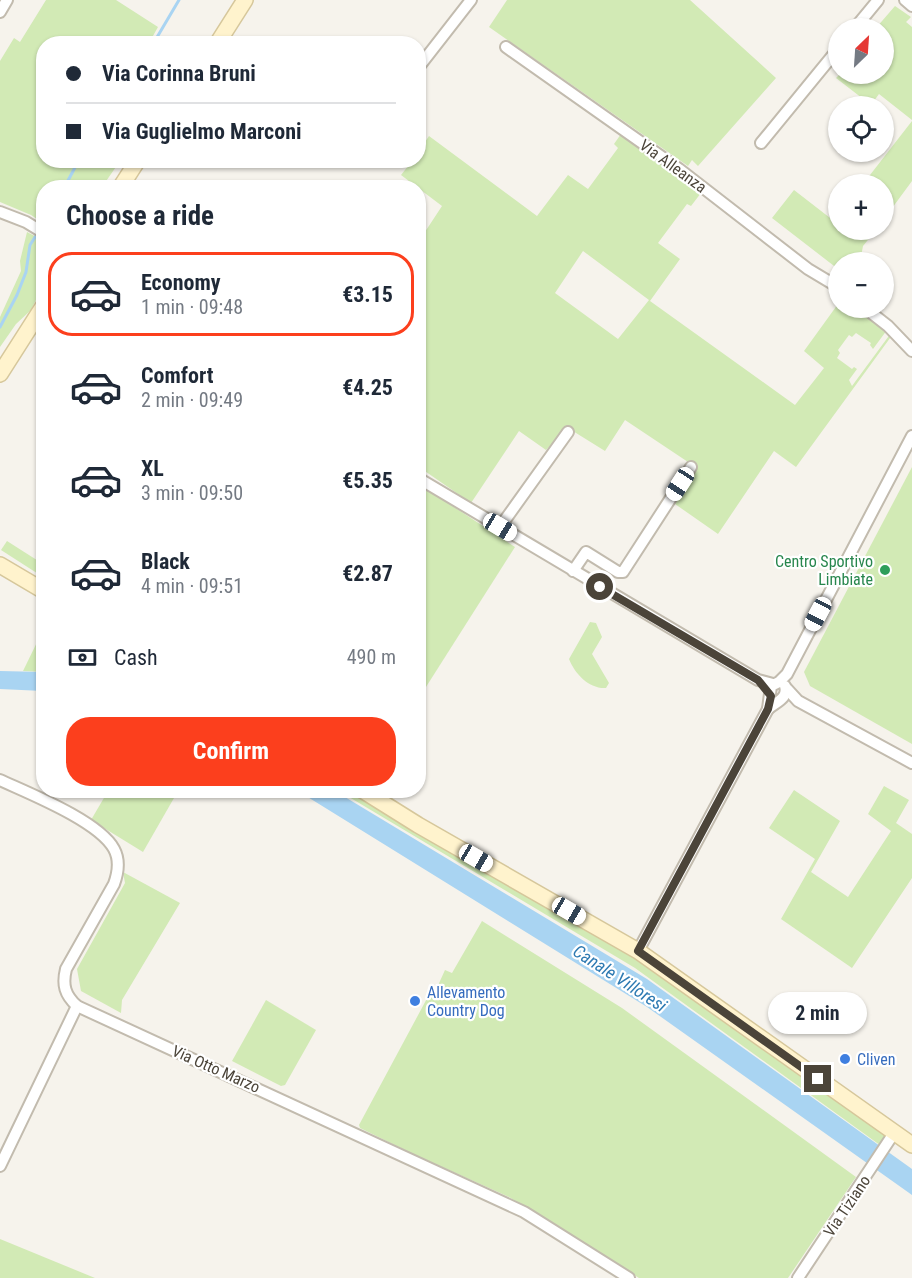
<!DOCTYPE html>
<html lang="en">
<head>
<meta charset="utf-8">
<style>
  :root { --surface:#fff; --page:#f6f6f7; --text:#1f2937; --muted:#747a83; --line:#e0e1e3; --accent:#fc3f1d }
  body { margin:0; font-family:"Roboto Condensed",sans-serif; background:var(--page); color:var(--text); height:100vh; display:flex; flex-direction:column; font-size:22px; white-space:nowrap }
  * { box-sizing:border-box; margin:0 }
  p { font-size:20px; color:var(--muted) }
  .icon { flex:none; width:33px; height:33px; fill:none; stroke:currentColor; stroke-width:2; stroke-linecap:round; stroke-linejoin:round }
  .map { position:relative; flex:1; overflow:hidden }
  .sheet { position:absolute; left:36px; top:180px; width:390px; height:618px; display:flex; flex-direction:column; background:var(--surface); border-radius:24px; box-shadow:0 2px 4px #0004 }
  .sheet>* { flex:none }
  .top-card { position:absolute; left:36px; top:36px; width:390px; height:132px; border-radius:24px; box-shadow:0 2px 4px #0004; display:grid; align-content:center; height:132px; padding:0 30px; background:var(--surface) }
  .needle { width:39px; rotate:25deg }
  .controls { position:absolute; left:828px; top:18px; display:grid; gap:12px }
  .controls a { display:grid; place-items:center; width:66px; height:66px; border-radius:50%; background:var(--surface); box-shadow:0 2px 4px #0004; font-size:30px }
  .end { position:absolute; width:27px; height:27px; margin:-14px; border:8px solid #4b4439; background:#fff; box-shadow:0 0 0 3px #fff }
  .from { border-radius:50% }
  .bubble { position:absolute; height:42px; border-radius:21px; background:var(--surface); box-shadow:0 2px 4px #0004; font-size:20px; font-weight:700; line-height:42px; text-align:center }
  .car { position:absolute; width:18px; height:36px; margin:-18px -9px; border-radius:8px; box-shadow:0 0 4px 2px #0007; background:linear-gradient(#fff 24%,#345 0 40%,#fff 0 76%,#345 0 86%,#fff 0) }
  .top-card b { display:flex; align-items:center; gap:21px; height:57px; font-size:22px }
  .top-card b+b { border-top:2px solid var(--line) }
  .top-card i { width:15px; height:15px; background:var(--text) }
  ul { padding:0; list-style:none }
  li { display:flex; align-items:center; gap:18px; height:84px; margin:0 12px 9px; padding:0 18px; border:3px solid transparent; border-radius:24px }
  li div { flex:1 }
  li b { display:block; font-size:22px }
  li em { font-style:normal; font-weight:700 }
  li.active { border-color:var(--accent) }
  li>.icon { width:54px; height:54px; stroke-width:1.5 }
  h2 { padding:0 30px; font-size:27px; line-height:72px }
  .pay { display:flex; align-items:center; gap:15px; height:66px; padding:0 30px; font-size:22px }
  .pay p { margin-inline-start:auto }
  .primary-button { display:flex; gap:12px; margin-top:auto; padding:12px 30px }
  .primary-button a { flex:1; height:69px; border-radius:24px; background:var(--accent); color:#fff; font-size:24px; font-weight:700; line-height:69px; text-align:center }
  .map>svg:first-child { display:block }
  .green { fill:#d2eab5; fill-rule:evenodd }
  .water { fill:#a9d4f2 }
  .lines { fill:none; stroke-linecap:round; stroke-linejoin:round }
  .stream { stroke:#a9d4f2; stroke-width:3 }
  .street-casing { stroke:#c2bbae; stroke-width:14 }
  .secondary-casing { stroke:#d6c79b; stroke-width:18 }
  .street { stroke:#fff; stroke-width:10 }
  .secondary { stroke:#fff3cd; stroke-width:15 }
  .route { stroke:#4b4439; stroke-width:8 }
  .leisure-dot { fill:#2e9e5b; stroke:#fff; stroke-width:2 }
  .shop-dot { fill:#3f7fe0; stroke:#fff; stroke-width:2 }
  .labels { text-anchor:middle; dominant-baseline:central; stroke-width:4.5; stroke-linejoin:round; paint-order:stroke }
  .street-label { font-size:16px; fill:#4b4439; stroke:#fff }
  .leisure-label { font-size:16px; fill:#27864d; stroke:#fff; text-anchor:end }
  .shop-label { font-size:16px; fill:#366cbe; stroke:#fff; text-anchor:start }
  .water-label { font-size:18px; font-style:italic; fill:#2e7ab2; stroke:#fff }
</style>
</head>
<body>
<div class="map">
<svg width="912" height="1278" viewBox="0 0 912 1278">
  <rect width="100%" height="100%" fill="#f6f3ec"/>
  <!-- green -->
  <g class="green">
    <polygon points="46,0 116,0 158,27 149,43 44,44 44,160 120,161 102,187 44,188 43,223 31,215 0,202 0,61 14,38 20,42"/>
    <polygon points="507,0 690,0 776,78 698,166 692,160 688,166 489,27"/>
    <polygon points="895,6 911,17 906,22 912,27 912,120 879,94 871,105 836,78 840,74 884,74 884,28 876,28"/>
    <polygon points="912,121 912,181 884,219 884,184 863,184"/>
    <path d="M621,134L701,193L691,206L687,204L658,243L680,259L650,301L795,405L824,368L804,351L838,304V308H859L887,330L873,349L870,345L871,343L856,333L852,337L849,335L838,350L840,353L837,358L852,369L854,367L857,369L849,380L852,386L891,333L893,334L796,467L774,451L718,534L675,504L694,466L625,420L605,451L568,428L546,450L519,431L471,503L419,467V241L442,206L401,175L412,161L418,160L419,151L429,136L537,216L568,175L588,189L618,148L614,144ZM583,251L649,300L618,339L555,293Z"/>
    <polygon points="794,190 834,221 838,215 838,230 876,230 863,246 860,262 838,262 838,269 772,218"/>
    <polygon points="27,232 42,240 43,244 42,288 31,310 16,324 0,347 0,317 21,271 20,261"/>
    <polygon points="912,467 912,744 810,686 804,672"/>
    <polygon points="419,484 515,547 419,698"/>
    <polygon points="7,541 43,564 43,577 1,550"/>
    <path d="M590,622L596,623L602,637L592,654L609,683L606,688C589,689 575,674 569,659Z"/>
    <polygon points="43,630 43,672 23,671"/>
    <polygon points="884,786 909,800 896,823 912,834 912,878 852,968 781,919 815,859 769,828 794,790 840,821 811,872 848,897 891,831 868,814"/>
    <polygon points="108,791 178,791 143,852 91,820"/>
    <polygon points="339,791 359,791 625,949 889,1134 884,1148 635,968"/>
    <polygon points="123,872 180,903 122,1000 121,1013 81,991 77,969 125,883"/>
    <polygon points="482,921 622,1008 856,1177 788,1278 639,1278 509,1197 411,1153 360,1128 359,1125 431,991 435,992 445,970 452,973"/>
    <polygon points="266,1000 316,1030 285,1085 281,1086 232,1061"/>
    <polygon points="0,1239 95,1278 0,1278"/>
  </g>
  <!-- water -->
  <g class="water">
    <polygon points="0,671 43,672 43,691 0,689"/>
    <polygon points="298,791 335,791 647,979 912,1169 912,1195 647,1007"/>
  </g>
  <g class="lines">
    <!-- stream -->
    <g class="stream">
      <polyline points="153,44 179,0"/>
      <polyline points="64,188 79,160"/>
      <polyline points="0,327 17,295 26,272 30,245 44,223"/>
    </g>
    <defs>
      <g id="street">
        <polyline points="905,0 912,6"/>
        <polyline points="0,12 7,0"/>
        <polyline points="855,28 878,0"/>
        <polyline points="506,47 679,169 808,269 838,287"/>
        <polyline points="418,68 471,0"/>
        <polyline points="761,143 838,49"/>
        <polyline points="0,212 26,222 44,233"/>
        <polyline points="865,308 888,326 912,351"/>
        <polyline points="418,478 758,680 773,684"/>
        <polyline points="500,527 568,432"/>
        <polyline points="573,571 586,552 618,572 623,572 691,467"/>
        <polyline points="787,689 798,701 912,763"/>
        <path d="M768,709C776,702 789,698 785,686"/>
        <path d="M0,780C28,793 99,821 114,849C120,860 118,873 114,884L66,969C62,985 65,995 77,1006L524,1212L629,1278"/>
        <polyline points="638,951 768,709 771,686 779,682 787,674 912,436"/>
        <polyline points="0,1166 77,1006"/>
        <polyline points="798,1278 894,1133"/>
      </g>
      <g id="secondary">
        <polyline points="217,44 245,0"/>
        <polyline points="120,188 138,160"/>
        <polyline points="0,374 44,305"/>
        <polyline points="0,565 44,591"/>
        <polyline points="362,790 418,825 638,951 912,1145"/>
      </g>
    </defs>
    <!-- street casing -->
    <use href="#street" class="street-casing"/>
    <!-- secondary casing -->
    <use href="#secondary" class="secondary-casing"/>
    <!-- street -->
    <use href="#street" class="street"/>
    <!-- secondary -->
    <use href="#secondary" class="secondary"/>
  </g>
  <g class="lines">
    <!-- route -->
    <polyline class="route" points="600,587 758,680 771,696 768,709 638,951 818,1079"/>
  </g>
  <!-- markers -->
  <circle class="leisure-dot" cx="885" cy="570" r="6"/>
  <g class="shop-dot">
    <circle cx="415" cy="1001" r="6"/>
    <circle cx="845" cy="1059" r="6"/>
  </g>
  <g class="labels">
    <!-- street labels -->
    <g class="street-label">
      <text transform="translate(673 166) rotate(36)">Via Alleanza</text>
      <text transform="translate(216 1069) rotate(24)">Via Otto Marzo</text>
      <text transform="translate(847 1206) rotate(-56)">Via Tiziano</text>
    </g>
    <!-- leisure labels -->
    <g class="leisure-label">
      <text x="873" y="561">Centro Sportivo<tspan x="873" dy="18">Limbiate</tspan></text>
    </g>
    <!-- shop labels -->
    <g class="shop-label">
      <text x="427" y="992">Allevamento<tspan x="427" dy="18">Country Dog</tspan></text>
      <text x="857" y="1059">Cliven</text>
    </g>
    <!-- water labels -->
    <g class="water-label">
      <text transform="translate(620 978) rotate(33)">Canale Villoresi</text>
    </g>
  </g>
</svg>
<div class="controls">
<a><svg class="needle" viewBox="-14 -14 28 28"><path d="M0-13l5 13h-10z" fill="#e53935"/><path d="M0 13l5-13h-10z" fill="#747a83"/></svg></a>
<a><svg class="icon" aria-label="locate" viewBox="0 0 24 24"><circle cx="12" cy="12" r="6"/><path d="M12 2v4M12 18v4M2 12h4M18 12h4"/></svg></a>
<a>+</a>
<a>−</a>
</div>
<i class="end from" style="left:600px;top:587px"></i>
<i class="end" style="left:818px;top:1079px"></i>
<div class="bubble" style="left:768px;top:992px;width:99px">2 min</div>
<i class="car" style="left:680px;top:484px;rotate:213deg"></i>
<i class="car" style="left:500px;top:527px;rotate:121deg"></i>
<i class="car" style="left:818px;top:614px;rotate:208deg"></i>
<i class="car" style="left:476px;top:858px;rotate:120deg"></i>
<i class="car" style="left:569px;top:911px;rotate:120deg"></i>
<div class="top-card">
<b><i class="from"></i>Via Corinna Bruni</b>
<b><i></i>Via Guglielmo Marconi</b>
</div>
<section class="sheet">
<h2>Choose a ride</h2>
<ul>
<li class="active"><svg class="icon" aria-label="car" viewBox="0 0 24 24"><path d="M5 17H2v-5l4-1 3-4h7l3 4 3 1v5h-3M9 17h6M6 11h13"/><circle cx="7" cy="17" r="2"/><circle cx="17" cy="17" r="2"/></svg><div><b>Economy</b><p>1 min · 09:48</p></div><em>€3.15</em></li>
<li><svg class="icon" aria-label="car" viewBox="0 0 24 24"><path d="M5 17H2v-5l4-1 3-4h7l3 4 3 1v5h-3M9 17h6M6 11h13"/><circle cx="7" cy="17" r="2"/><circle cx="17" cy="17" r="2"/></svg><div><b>Comfort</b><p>2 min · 09:49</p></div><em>€4.25</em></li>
<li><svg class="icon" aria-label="car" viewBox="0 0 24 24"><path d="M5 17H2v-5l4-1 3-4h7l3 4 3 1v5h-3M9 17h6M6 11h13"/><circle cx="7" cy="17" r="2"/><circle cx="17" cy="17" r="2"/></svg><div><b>XL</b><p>3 min · 09:50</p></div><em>€5.35</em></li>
<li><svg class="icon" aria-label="car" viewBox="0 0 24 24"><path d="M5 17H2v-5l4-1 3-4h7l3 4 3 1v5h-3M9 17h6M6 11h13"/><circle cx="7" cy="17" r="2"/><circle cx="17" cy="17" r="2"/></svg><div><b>Black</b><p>4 min · 09:51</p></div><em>€2.87</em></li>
</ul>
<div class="pay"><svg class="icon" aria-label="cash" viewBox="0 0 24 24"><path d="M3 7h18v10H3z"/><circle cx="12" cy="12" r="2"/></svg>Cash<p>490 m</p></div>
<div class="primary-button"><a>Confirm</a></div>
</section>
</div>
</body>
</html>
